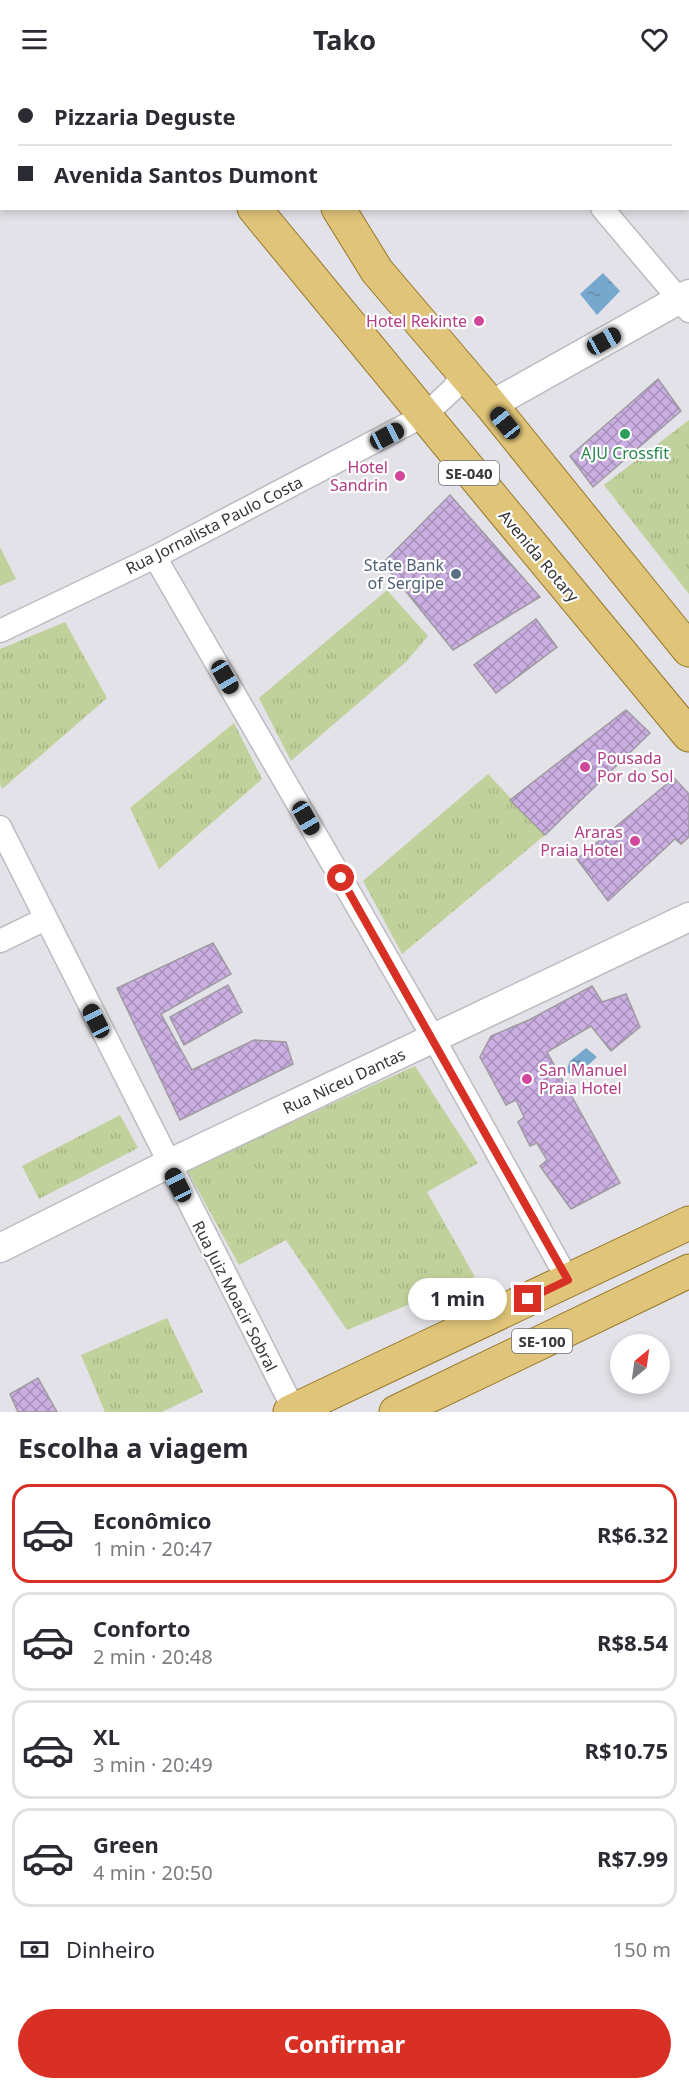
<!DOCTYPE html>
<html lang="pt">
<head>
<meta charset="utf-8">
<style>
  :root { --surface:#fff; --page:#f7f7f7; --text:#2b2b33; --muted:#7c7c81; --line:#e1e1e2; --accent:#d93025 }
  body { margin:0; font-family:"Noto Sans",sans-serif; background:var(--page); color:var(--text); height:100vh; display:flex; flex-direction:column; font-size:22px; white-space:nowrap }
  * { box-sizing:border-box; margin:0 }
  p { font-size:20px; color:var(--muted) }
  .icon { flex:none; width:33px; height:33px; fill:none; stroke:currentColor; stroke-width:2; stroke-linecap:round; stroke-linejoin:round }
  .map { position:relative; height:1334px; overflow:hidden }
  .details { display:flex; flex-direction:column; background:var(--surface); flex:1 }
  .details>* { flex:none }
  .top-card { position:absolute; left:0px; top:0px; width:690px; height:132px; box-shadow:0 3px 9px #0003; display:grid; align-content:center; height:132px; padding:0 18px; background:var(--surface) }
  .needle { width:39px; rotate:29deg }
  .buttons { position:absolute; left:610px; top:1256px; display:grid; gap:12px }
  .buttons a { display:grid; place-items:center; width:60px; height:60px; border-radius:50%; background:var(--surface); box-shadow:0 3px 9px #0003; font-size:30px }
  .end { position:absolute; width:27px; height:27px; margin:-14px; border:8px solid #d93025; background:#fff; box-shadow:0 0 0 3px #fff }
  .from { border-radius:50% }
  .bubble { position:absolute; height:42px; border-radius:21px; background:var(--surface); box-shadow:0 3px 9px #0003; font-size:20px; font-weight:700; line-height:42px; text-align:center }
  .car { position:absolute; width:18px; height:36px; margin:-18px -9px; border-radius:8px; box-shadow:0 0 4px 2px #0007; background:linear-gradient(#222 24%,#8ab4d8 0 40%,#222 0 76%,#8ab4d8 0 86%,#222 0) }
  .top-card b { display:flex; align-items:center; gap:21px; height:57px; font-size:22px }
  .top-card b+b { border-top:2px solid var(--line) }
  .top-card i { width:15px; height:15px; background:var(--text) }
  ul { padding:0; list-style:none }
  li { display:flex; align-items:center; gap:18px; height:99px; margin:0 12px 9px; padding:0 6px; border:3px solid var(--line); border-radius:18px }
  li div { flex:1 }
  li b { display:block; font-size:22px }
  li em { font-style:normal; font-weight:700 }
  li.selected { border-color:var(--accent) }
  li>.icon { width:54px; height:54px; stroke-width:1.5 }
  h2 { padding:0 18px; font-size:27px; line-height:72px }
  .pay { display:flex; align-items:center; gap:15px; height:66px; padding:0 18px; font-size:22px }
  .pay p { margin-inline-start:auto }
  .button { display:flex; gap:12px; margin-top:auto; padding:12px 18px }
  .button a { flex:1; height:69px; border-radius:36px; background:var(--accent); color:#fff; font-size:24px; font-weight:700; line-height:69px; text-align:center }
  header { display:flex; justify-content:space-between; align-items:center; height:78px; padding:0 18px; background:var(--surface); font-size:27px; font-weight:700 }
  .map>svg:first-child { display:block }
  .grass { fill:url(#grass-tufts) }
  .park { fill:#c1d19b }
  .water { fill:url(#water-ripples) }
  .building { fill:url(#building-cross-hatch); stroke:#9e9ba0; stroke-width:1.5 }
  .lines { fill:none; stroke-linecap:round; stroke-linejoin:round }
  .service-casing { stroke:#bbbbc1; stroke-width:14 }
  .minor-casing { stroke:#bbbbc1; stroke-width:25 }
  .tertiary-casing { stroke:#bbbbc1; stroke-width:31 }
  .primary-casing { stroke:#977829; stroke-width:35 }
  .service { stroke:#fff; stroke-width:12 }
  .minor { stroke:#fff; stroke-width:22 }
  .tertiary { stroke:#fff; stroke-width:28 }
  .primary { stroke:#e0c479; stroke-width:33 }
  .route { stroke:#d93025; stroke-width:8 }
  .hotel-dot { fill:#d1479c; stroke:#fff; stroke-width:2 }
  .leisure-dot { fill:#2e9e5b; stroke:#fff; stroke-width:2 }
  .service-dot { fill:#5c6f8a; stroke:#fff; stroke-width:2 }
  .labels { text-anchor:middle; dominant-baseline:central; stroke-width:4.5; stroke-linejoin:round; paint-order:stroke }
  .shield { fill:#fff; stroke:#727274; stroke-width:1.5 }
  .shield-label { font-size:15px; font-weight:bold; fill:#363639 }
  .hotel-label { font-size:16px; fill:#b23c85; stroke:#fff; text-anchor:end }
  .leisure-label { font-size:16px; fill:#27864d; stroke:#fff }
  .street-label { font-size:16px; fill:#363639; stroke:#fff }
  .service-label { font-size:16px; fill:#4e5e75; stroke:#fff; text-anchor:end }
</style>
</head>
<body>
<header><svg class="icon" aria-label="menu" viewBox="0 0 24 24"><path d="M4 6h16M4 12h16M4 18h16"/></svg>Tako<svg class="icon" aria-label="heart" viewBox="0 0 24 24"><path d="M12 20l-8-8c-3-5 5-10 8-4 3-6 11-1 8 4z"/></svg></header>
<div class="map">
<svg width="689" height="1334" viewBox="0 0 689 1334">
  <defs>
    <pattern id="grass-tufts" width="24" height="20" patternUnits="userSpaceOnUse" patternTransform="scale(1.5)"><rect width="24" height="20" fill="#c1d19b"/><path d="M3 7l-1-3M5 7V3M7 7l1-3M15 17l-1-3M17 17v-4M19 17l1-3" fill="none" stroke="#a6b486"/></pattern>
    <pattern id="water-ripples" width="26" height="14" patternUnits="userSpaceOnUse" patternTransform="scale(1.5)"><rect width="26" height="14" fill="#76a8cd"/><path d="M2 4q2-2 4 0t4 0M15 11q2-2 4 0t4 0" fill="none" stroke="#628aa7"/></pattern>
    <pattern id="building-cross-hatch" width="8" height="8" patternUnits="userSpaceOnUse" patternTransform="scale(1.5)"><rect width="8" height="8" fill="#cbafe2"/><path d="M0 0l8 8M0 8l8-8" fill="none" stroke="#a68fb8"/></pattern>
  </defs>
  <rect width="100%" height="100%" fill="#e2e2e8"/>
  <!-- grass -->
  <g class="grass">
    <polygon points="597,0 689,0 689,113 688,2 596,1"/>
    <polygon points="689,342 689,516 604,407"/>
    <polygon points="387,512 428,558 406,584 291,683 259,620"/>
    <polygon points="65,544 107,620 2,711 0,705 0,571"/>
    <polygon points="234,645 262,701 159,791 130,730"/>
    <polygon points="488,696 545,757 402,876 363,803"/>
    <polygon points="415,988 478,1085 427,1114 475,1199 347,1252 286,1162 239,1187 187,1092"/>
    <polygon points="120,1037 138,1070 39,1121 22,1088"/>
    <polygon points="167,1240 203,1314 162,1334 105,1334 81,1277"/>
  </g>
  <!-- park -->
  <polygon class="park" points="0,469 16,501 0,508"/>
  <!-- water -->
  <g class="water">
    <polygon points="603,195 620,213 597,237 580,216"/>
    <polygon points="586,970 597,979 576,998 566,994 570,983"/>
  </g>
  <!-- building -->
  <g class="building">
    <polygon points="0,0 40,2 2,2 0,52"/>
    <polygon points="658,301 681,333 593,409 570,378"/>
    <polygon points="450,417 540,519 453,572 383,485"/>
    <polygon points="536,541 557,569 496,615 474,587"/>
    <polygon points="626,632 650,655 545,757 510,722"/>
    <polygon points="674,700 689,716 689,759 681,766 675,761 608,823 577,781"/>
    <polygon points="213,865 231,896 161,936 192,992 254,962 286,964 293,986 180,1042 117,910"/>
    <polygon points="228,907 242,934 184,967 170,939"/>
    <polygon points="592,908 602,924 626,916 640,949 611,973 591,948 547,974 620,1105 571,1131 540,1088 547,1082 537,1065 530,1068 518,1044 524,1039 516,1022 506,1027 480,979 491,958 529,942"/>
    <polygon points="38,1300 57,1334 18,1334 10,1316"/>
  </g>
  <g class="lines">
    <defs>
      <g id="service">
        <polyline points="63,2 64,0"/>
        <polyline points="0,76 2,74"/>
      </g>
      <g id="minor">
        <polyline points="490,0 491,2"/>
        <polyline points="98,2 99,0"/>
        <polyline points="0,101 2,100"/>
        <polyline points="602,130 689,233"/>
        <polyline points="155,479 434,961 568,1202"/>
        <polyline points="0,553 155,479 425,337 454,310 462,294"/>
        <polyline points="0,749 294,1332"/>
        <polyline points="0,863 45,841"/>
      </g>
      <g id="tertiary">
        <polyline points="491,327 689,216"/>
        <polyline points="0,1170 168,1086 689,839"/>
      </g>
      <g id="primary">
        <polyline points="148,0 149,2"/>
        <polyline points="293,0 294,2"/>
        <path d="M254,130C399,306 543,482 689,657"/>
        <polyline points="338,130 377,193 491,327 689,572"/>
        <polyline points="290,1334 689,1145"/>
        <polyline points="396,1334 689,1193"/>
      </g>
    </defs>
    <!-- service casing -->
    <use href="#service" class="service-casing"/>
    <!-- minor casing -->
    <use href="#minor" class="minor-casing"/>
    <!-- tertiary casing -->
    <use href="#tertiary" class="tertiary-casing"/>
    <!-- primary casing -->
    <use href="#primary" class="primary-casing"/>
    <!-- service -->
    <use href="#service" class="service"/>
    <!-- minor -->
    <use href="#minor" class="minor"/>
    <!-- tertiary -->
    <use href="#tertiary" class="tertiary"/>
    <!-- primary -->
    <use href="#primary" class="primary"/>
  </g>
  <g class="lines">
    <!-- route -->
    <polyline class="route" points="341,800 568,1202 528,1221"/>
  </g>
  <!-- markers -->
  <g class="hotel-dot">
    <circle cx="479" cy="243" r="6"/>
    <circle cx="400" cy="398" r="6"/>
    <circle cx="585" cy="689" r="6"/>
    <circle cx="635" cy="763" r="6"/>
    <circle cx="527" cy="1001" r="6"/>
  </g>
  <circle class="leisure-dot" cx="625" cy="356" r="6"/>
  <circle class="service-dot" cx="456" cy="496" r="6"/>
  <g class="labels">
    <!-- shield labels -->
    <g class="shield">
      <rect x="439" y="383" width="60" height="24" rx="4.5"/>
      <rect x="512" y="1251" width="60" height="24" rx="4.5"/>
    </g>
    <g class="shield-label">
      <text x="469" y="395">SE-040</text>
      <text x="542" y="1263">SE-100</text>
    </g>
    <!-- hotel labels -->
    <g class="hotel-label">
      <text x="467" y="243">Hotel Rekinte</text>
      <text x="388" y="389">Hotel<tspan x="388" dy="18">Sandrin</tspan></text>
      <text x="597" y="680" text-anchor="start">Pousada<tspan x="597" dy="18">Por do Sol</tspan></text>
      <text x="623" y="754">Araras<tspan x="623" dy="18">Praia Hotel</tspan></text>
      <text x="539" y="992" text-anchor="start">San Manuel<tspan x="539" dy="18">Praia Hotel</tspan></text>
    </g>
    <!-- leisure labels -->
    <g class="leisure-label">
      <text x="625" y="375">AJU Crossfit</text>
    </g>
    <!-- street labels -->
    <g class="street-label">
      <text transform="translate(214 447) rotate(-27)">Rua Jornalista Paulo Costa</text>
      <text transform="translate(539 478) rotate(50)">Avenida Rotary</text>
      <text transform="translate(344 1003) rotate(-25)">Rua Niceu Dantas</text>
      <text transform="translate(235 1218) rotate(63)">Rua Juiz Moacir Sobral</text>
    </g>
    <!-- service labels -->
    <g class="service-label">
      <text x="444" y="487">State Bank<tspan x="444" dy="18">of Sergipe</tspan></text>
    </g>
  </g>
</svg>
<div class="buttons">
<a><svg class="needle" viewBox="-14 -14 28 28"><path d="M0-13l5 13h-10z" fill="#e53935"/><path d="M0 13l5-13h-10z" fill="#7c7c81"/></svg></a>
</div>
<i class="end from" style="left:341px;top:800px"></i>
<i class="end" style="left:528px;top:1221px"></i>
<div class="bubble" style="left:408px;top:1200px;width:99px">1 min</div>
<i class="car" style="left:604px;top:263px;rotate:61deg"></i>
<i class="car" style="left:505px;top:345px;rotate:321deg"></i>
<i class="car" style="left:387px;top:358px;rotate:62deg"></i>
<i class="car" style="left:225px;top:599px;rotate:150deg"></i>
<i class="car" style="left:306px;top:740px;rotate:150deg"></i>
<i class="car" style="left:96px;top:943px;rotate:333deg"></i>
<i class="car" style="left:178px;top:1107px;rotate:333deg"></i>
<div class="top-card">
<b><i class="from"></i>Pizzaria Deguste</b>
<b><i></i>Avenida Santos Dumont</b>
</div>
</div>
<section class="details">
<h2>Escolha a viagem</h2>
<ul>
<li class="selected"><svg class="icon" aria-label="car" viewBox="0 0 24 24"><path d="M5 17H2v-5l4-1 3-4h7l3 4 3 1v5h-3M9 17h6M6 11h13"/><circle cx="7" cy="17" r="2"/><circle cx="17" cy="17" r="2"/></svg><div><b>Econômico</b><p>1 min · 20:47</p></div><em>R$6.32</em></li>
<li><svg class="icon" aria-label="car" viewBox="0 0 24 24"><path d="M5 17H2v-5l4-1 3-4h7l3 4 3 1v5h-3M9 17h6M6 11h13"/><circle cx="7" cy="17" r="2"/><circle cx="17" cy="17" r="2"/></svg><div><b>Conforto</b><p>2 min · 20:48</p></div><em>R$8.54</em></li>
<li><svg class="icon" aria-label="car" viewBox="0 0 24 24"><path d="M5 17H2v-5l4-1 3-4h7l3 4 3 1v5h-3M9 17h6M6 11h13"/><circle cx="7" cy="17" r="2"/><circle cx="17" cy="17" r="2"/></svg><div><b>XL</b><p>3 min · 20:49</p></div><em>R$10.75</em></li>
<li><svg class="icon" aria-label="car" viewBox="0 0 24 24"><path d="M5 17H2v-5l4-1 3-4h7l3 4 3 1v5h-3M9 17h6M6 11h13"/><circle cx="7" cy="17" r="2"/><circle cx="17" cy="17" r="2"/></svg><div><b>Green</b><p>4 min · 20:50</p></div><em>R$7.99</em></li>
</ul>
<div class="pay"><svg class="icon" aria-label="cash" viewBox="0 0 24 24"><path d="M3 7h18v10H3z"/><circle cx="12" cy="12" r="2"/></svg>Dinheiro<p>150 m</p></div>
<div class="button"><a>Confirmar</a></div>
</section>
</body>
</html>
